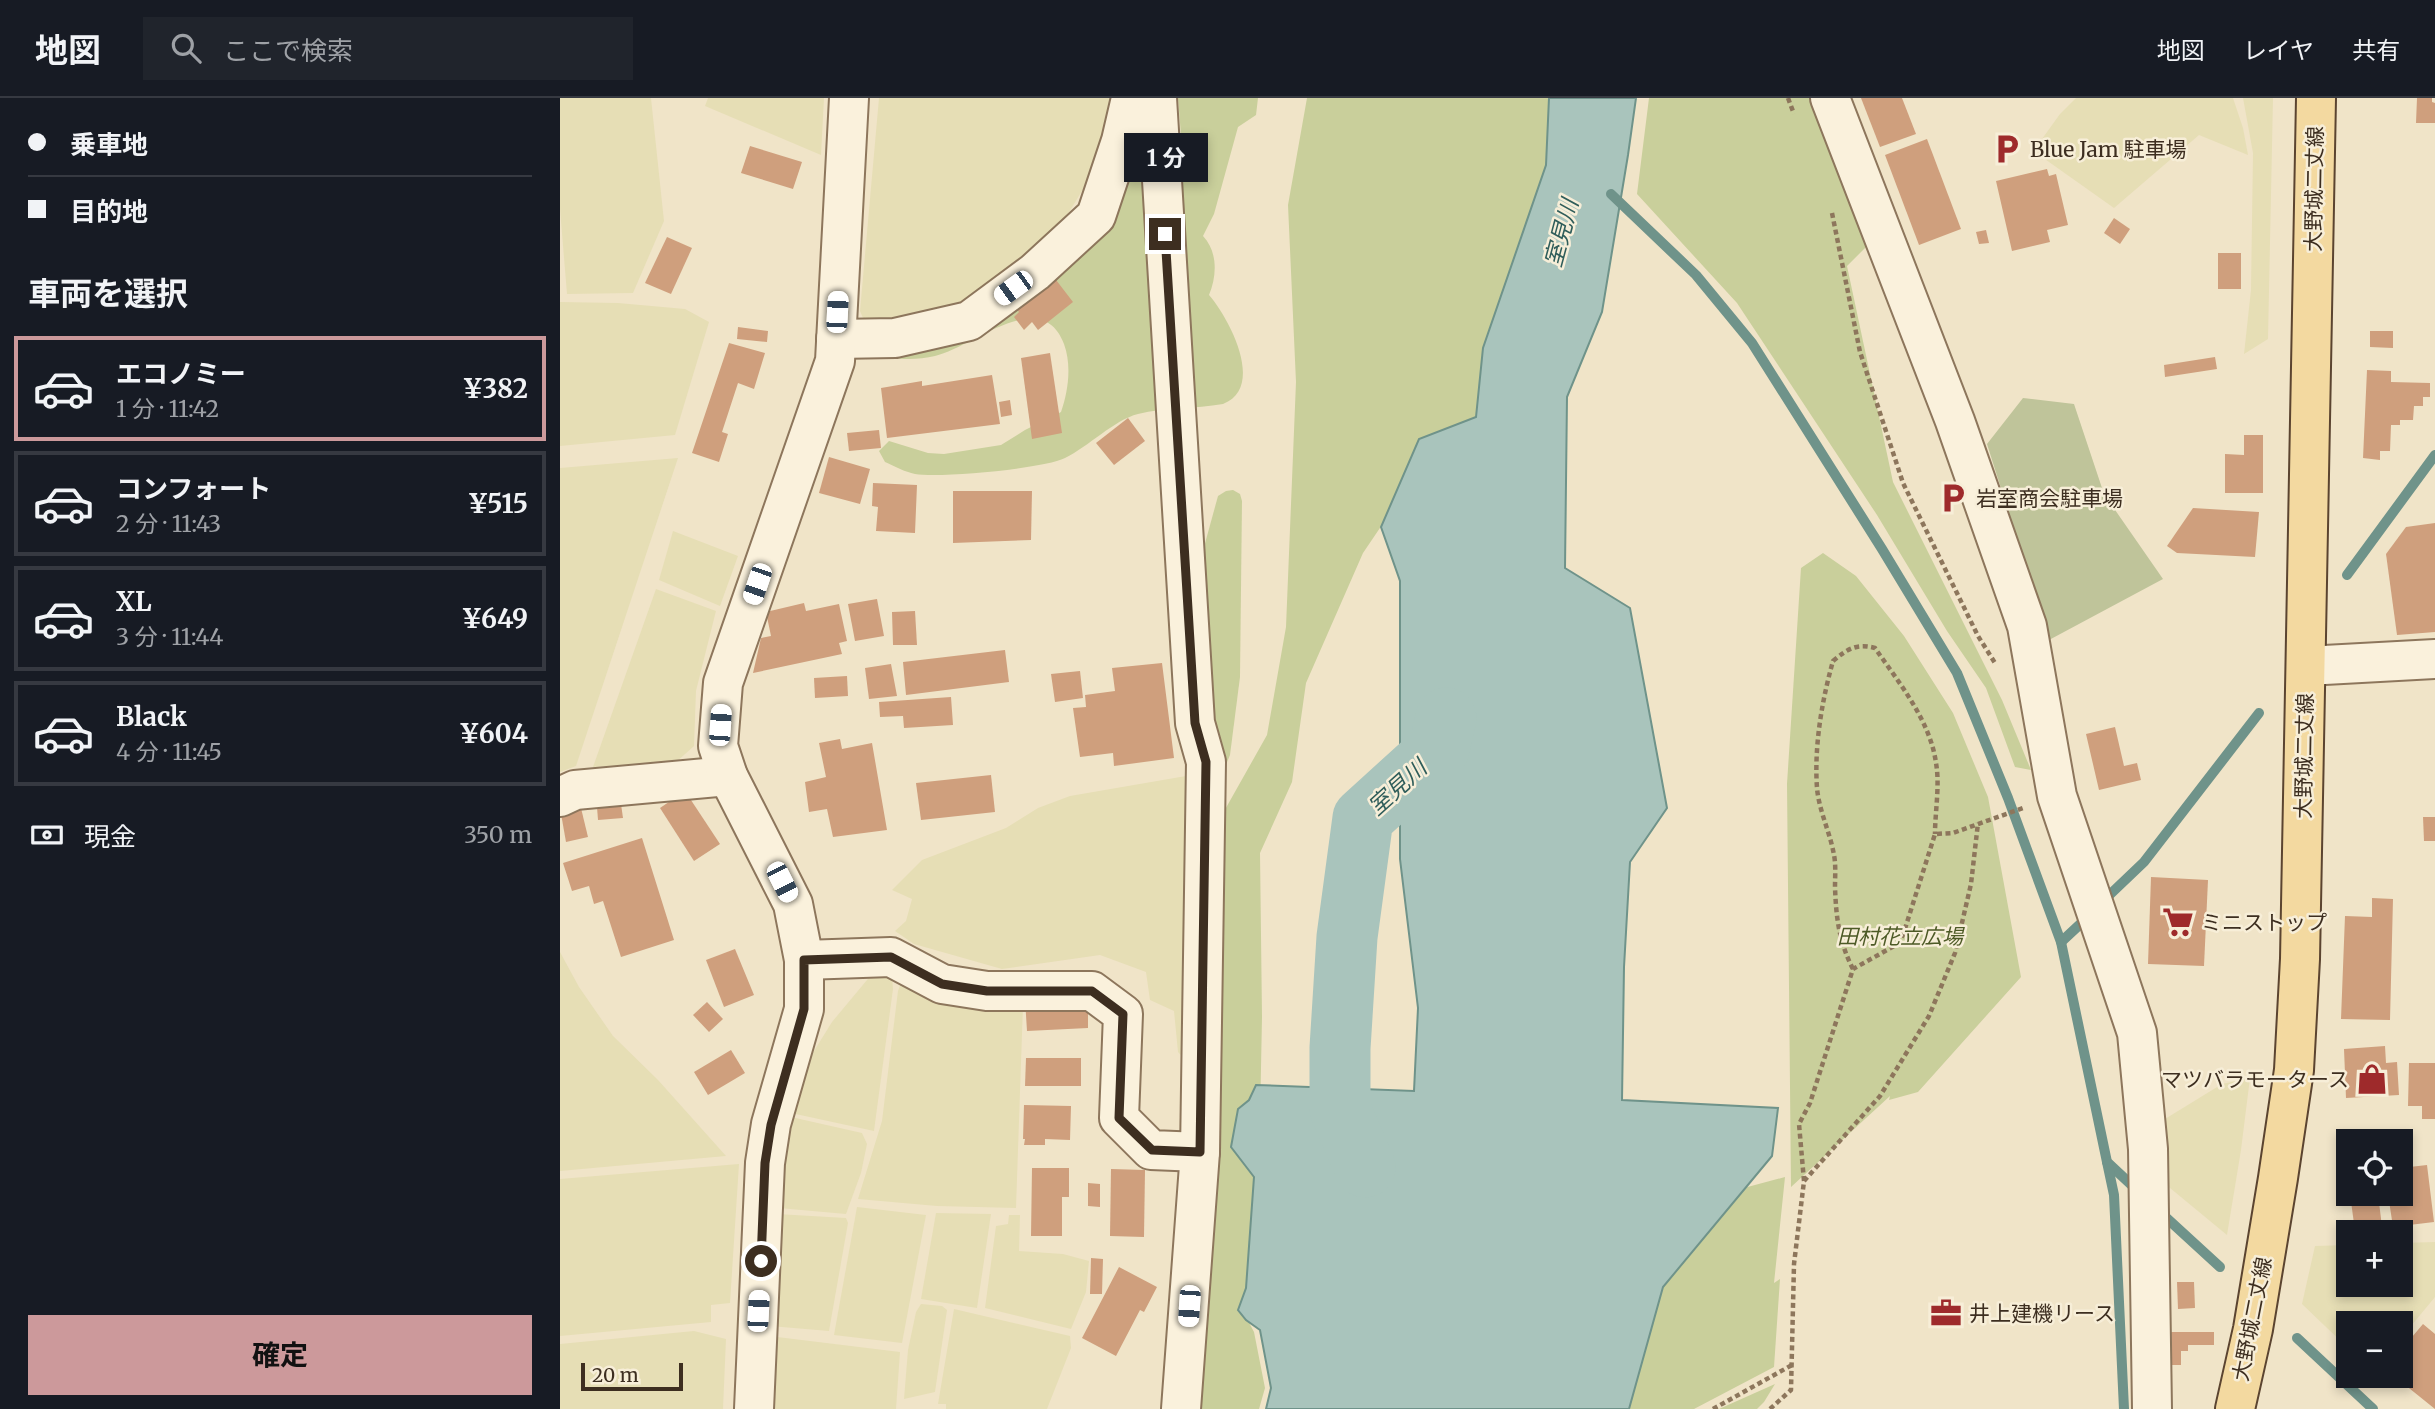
<!DOCTYPE html>
<html lang="ja">
<head>
<meta charset="utf-8">
<style>
  :root { --surface:#171b24; --page:#20242c; --text:#f1f3f6; --muted:#9ea1a6; --line:#363941; --accent:#cc999b }
  body { margin:0; font-family:Merriweather,"Noto Sans JP",serif; background:var(--page); color:var(--text); height:100vh; display:flex; flex-direction:column; font-size:26px; white-space:nowrap }
  * { box-sizing:border-box; margin:0 }
  p { font-size:23px; color:var(--muted) }
  .icon { flex:none; width:38px; height:38px; fill:none; stroke:currentColor; stroke-width:2; stroke-linecap:round; stroke-linejoin:round }
  .map { position:relative; flex:1; overflow:hidden }
  .side { display:flex; flex-direction:column; background:var(--surface); width:560px }
  .side>* { flex:none }
  .top-card { display:grid; align-content:center; height:154px; padding:0 28px; background:var(--surface) }
  .tools { position:absolute; left:1776px; top:1031px; display:grid; gap:14px }
  .tools a { display:grid; place-items:center; width:77px; height:77px; border-radius:0px; background:var(--surface); box-shadow:0 4px 10px #0003; font-size:35px }
  .scale { position:absolute; left:21px; bottom:18px; width:102px; box-sizing:border-box; padding-left:7px; border:4px solid #3d2e20; border-top:0; font-size:19px; line-height:24px; white-space:nowrap; color:#3d2e20; -webkit-text-stroke:5px #f7eed8; paint-order:stroke }
  .end { position:absolute; width:32px; height:32px; margin:-16px; border:9px solid #3d2e20; background:#fff; box-shadow:0 0 0 4px #fff }
  .from { border-radius:50% }
  .bubble { position:absolute; height:49px; border-radius:0px; background:var(--surface); box-shadow:0 4px 10px #0003; font-size:23px; font-weight:700; line-height:49px; text-align:center }
  .car { position:absolute; width:21px; height:42px; margin:-21px -10px; border-radius:9px; box-shadow:0 0 5px 2px #0007; background:linear-gradient(#fff 24%,#345 0 40%,#fff 0 76%,#345 0 86%,#fff 0) }
  .top-card b { display:flex; align-items:center; gap:24px; height:66px; font-size:26px }
  .top-card b+b { border-top:2px solid var(--line) }
  .top-card i { width:18px; height:18px; background:var(--text) }
  ul { padding:0; list-style:none }
  li { display:flex; align-items:center; gap:21px; height:105px; margin:0 14px 10px; padding:0 14px; border:4px solid var(--line); border-radius:0px }
  li div { flex:1 }
  li b { display:block; font-size:26px }
  li em { font-style:normal; font-weight:700 }
  li.current { border-color:var(--accent) }
  li>.icon { width:63px; height:63px; stroke-width:1.5 }
  h2 { padding:0 28px; font-size:32px; line-height:84px }
  .pay { display:flex; align-items:center; gap:18px; height:77px; padding:0 28px; font-size:26px }
  .pay p { margin-inline-start:auto }
  .primary-button { display:flex; gap:14px; margin-top:auto; padding:14px 28px }
  .primary-button a { flex:1; height:80px; border-radius:0px; background:var(--accent); color:#111; font-size:28px; font-weight:700; line-height:80px; text-align:center }
  header { display:flex; align-items:center; gap:42px; box-sizing:border-box; height:98px; padding:0 35px; background:var(--surface); border-bottom:2px solid var(--line) }
  header strong { font-size:33px }
  nav { display:flex; gap:38px; margin-inline-start:auto; font-size:24px }
  .search { width:490px; height:63px; background:var(--page); display:flex; align-items:center; gap:18px; box-sizing:border-box; padding:0 24px; border-radius:0px; color:var(--muted); font-size:26px }
  main { display:flex; flex:1; min-height:0 }
  .map>svg:first-child { display:block }
  .farmland { fill:#e6deb5 }
  .green { fill:#c9cf9b }
  .cemetery { fill:#bfc49a }
  .water { fill:#a9c4bc; stroke:#6f938a; stroke-width:2 }
  .lines { fill:none; stroke-linecap:round; stroke-linejoin:round }
  .stream { stroke:#6f938a; stroke-width:10 }
  .river { stroke:#a9c4bc; stroke-width:61 }
  .building { fill:#cf9f7d }
  .minor-casing { stroke:#8d765c; stroke-width:42 }
  .major-casing { stroke:#5b4430; stroke-width:42 }
  .path { stroke:#8d765c; stroke-width:4.5; stroke-dasharray:5 3.5; stroke-linecap:butt }
  .minor { stroke:#faf1dc; stroke-width:38 }
  .major { stroke:#f3d9a0; stroke-width:38 }
  .route { stroke:#3d2e20; stroke-width:9 }
  .labels { text-anchor:middle; dominant-baseline:central; stroke-width:5; stroke-linejoin:round; paint-order:stroke }
  .poi-label { font-size:21px; fill:#3d2e20; stroke:#f7eed8; text-anchor:start }
  .street-label { font-size:21px; fill:#3d2e20; stroke:#f7eed8 }
  .park-label { font-size:21px; font-style:italic; fill:#4d5a26; stroke:#f7eed8 }
  .water-label { font-size:23px; font-style:italic; fill:#2f5d5a; stroke:#f7eed8 }
</style>
</head>
<body>
<header>
<strong>地図</strong>
<div class="search"><svg class="icon" aria-label="search" viewBox="0 0 24 24"><circle cx="10" cy="10" r="6"/><path d="M15 15l6 6"/></svg>ここで検索</div>
<nav><a>地図</a><a>レイヤ</a><a>共有</a></nav>
</header>
<main>
<section class="side">
<div class="top-card">
<b><i class="from"></i>乗車地</b>
<b><i></i>目的地</b>
</div>
<h2>車両を選択</h2>
<ul>
<li class="current"><svg class="icon" aria-label="car" viewBox="0 0 24 24"><path d="M5 17H2v-5l4-1 3-4h7l3 4 3 1v5h-3M9 17h6M6 11h13"/><circle cx="7" cy="17" r="2"/><circle cx="17" cy="17" r="2"/></svg><div><b>エコノミー</b><p>1 分 · 11:42</p></div><em>¥382</em></li>
<li><svg class="icon" aria-label="car" viewBox="0 0 24 24"><path d="M5 17H2v-5l4-1 3-4h7l3 4 3 1v5h-3M9 17h6M6 11h13"/><circle cx="7" cy="17" r="2"/><circle cx="17" cy="17" r="2"/></svg><div><b>コンフォート</b><p>2 分 · 11:43</p></div><em>¥515</em></li>
<li><svg class="icon" aria-label="car" viewBox="0 0 24 24"><path d="M5 17H2v-5l4-1 3-4h7l3 4 3 1v5h-3M9 17h6M6 11h13"/><circle cx="7" cy="17" r="2"/><circle cx="17" cy="17" r="2"/></svg><div><b>XL</b><p>3 分 · 11:44</p></div><em>¥649</em></li>
<li><svg class="icon" aria-label="car" viewBox="0 0 24 24"><path d="M5 17H2v-5l4-1 3-4h7l3 4 3 1v5h-3M9 17h6M6 11h13"/><circle cx="7" cy="17" r="2"/><circle cx="17" cy="17" r="2"/></svg><div><b>Black</b><p>4 分 · 11:45</p></div><em>¥604</em></li>
</ul>
<div class="pay"><svg class="icon" aria-label="cash" viewBox="0 0 24 24"><path d="M3 7h18v10H3z"/><circle cx="12" cy="12" r="2"/></svg>現金<p>350 m</p></div>
<div class="primary-button"><a>確定</a></div>
</section>
<div class="map">
<svg width="1875" height="1311" viewBox="0 0 1875 1311">
  <rect width="100%" height="100%" fill="#f0e4c8"/>
  <!-- farmland -->
  <g class="farmland">
    <polygon points="0,0 91,0 104,123 73,195 7,196 0,111"/>
    <polygon points="148,0 264,0 261,57 145,8"/>
    <polygon points="319,0 558,0 533,75 495,137 436,187 390,212 306,227 300,213"/>
    <polygon points="1516,0 1673,0 1683,30 1688,57 1639,37 1554,110 1482,59 1482,41 1500,16"/>
    <polygon points="1683,0 1713,0 1708,241 1684,256 1691,192 1693,55"/>
    <polygon points="0,204 58,205 125,211 149,224 115,337 0,348"/>
    <polygon points="118,360 16,668 0,674 0,370"/>
    <polygon points="113,433 178,458 160,508 99,482"/>
    <polygon points="96,491 156,513 136,593 134,648 115,665 33,669"/>
    <polygon points="626,678 624,770 628,965 618,954 614,913 590,902 586,874 540,857 442,871 354,846 335,833 346,823 352,801 332,792 362,762 446,730 478,710 510,698"/>
    <polygon points="0,854 19,889 53,938 98,982 166,1058 0,1073"/>
    <polygon points="312,876 332,879 333,891 314,1033 231,1015 241,974 272,924"/>
    <polygon points="342,882 463,907 456,1110 377,1108 298,1101 322,1023 338,893"/>
    <polygon points="1690,980 1681,1052 1667,1137 1604,1085 1605,1021 1662,986"/>
    <polygon points="231,1019 302,1035 307,1046 301,1075 286,1116 219,1110 219,1058"/>
    <polygon points="179,1066 170,1205 151,1207 151,1224 0,1238 0,1081"/>
    <polygon points="297,1109 366,1117 342,1245 274,1237"/>
    <polygon points="376,1115 431,1116 417,1210 361,1201"/>
    <polygon points="217,1116 286,1120 288,1125 269,1233 210,1228"/>
    <polygon points="449,1117 460,1117 459,1153 503,1156 529,1163 526,1194 511,1231 425,1210 436,1128 448,1126"/>
    <polygon points="1875,1144 1875,1199 1841,1240 1841,1225 1788,1225 1788,1250 1742,1206 1755,1148 1788,1147 1788,1186 1841,1186 1841,1145"/>
    <polygon points="361,1206 382,1208 387,1212 375,1294 344,1301 348,1252 356,1214"/>
    <polygon points="394,1211 510,1238 511,1250 487,1311 386,1311 386,1306 378,1306"/>
    <polygon points="134,1233 166,1241 163,1311 0,1311 0,1246"/>
    <polygon points="209,1238 340,1254 336,1311 208,1311"/>
  </g>
  <!-- green -->
  <g class="green">
    <path d="M618,0H698L696,17L678,29L654,116L643,138C658,154 657,178 649,197C669,220 706,289 663,306C635,311 605,309 578,316C554,322 528,349 505,360C482,371 381,380 355,376C345,374 334,368 325,364L319,353L329,343L368,355L384,356L441,347L465,332L501,314C508,294 512,268 504,246C481,186 412,250 375,258C357,262 334,263 317,255L479,181L577,7L619,99L623,62Z"/>
    <polygon points="747,0 997,0 1002,64 927,333 870,356 803,455 746,585 732,684 700,755 702,919 699,1071 686,1219 694,1234 705,1290 699,1311 634,1311 646,1185 651,1175 658,724 707,637 726,529 736,284 728,107"/>
    <polygon points="1089,0 1253,0 1311,144 1287,168 1333,384 1442,602 1471,672 1455,669 1426,590 1387,533 1317,417 1177,205 1077,96"/>
    <polygon points="673,392 680,396 682,403 680,579 670,657 665,669 647,642 641,460 658,398 666,393"/>
    <polygon points="1263,455 1296,478 1344,538 1393,615 1428,699 1461,879 1358,994 1329,1002 1330,998 1231,1089 1227,686 1241,470"/>
    <polygon points="1225,1079 1214,1185 1220,1181 1214,1269 1134,1311 1060,1311 1093,1178 1169,1094"/>
    <polygon points="1215,1286 1204,1304 1197,1311 1159,1311"/>
  </g>
  <!-- cemetery -->
  <polygon class="cemetery" points="1463,300 1514,306 1544,396 1603,481 1489,542 1427,346"/>
  <!-- water -->
  <polygon class="water" points="989,0 1076,0 1068,57 1042,214 1007,299 1005,470 1070,510 1107,710 1070,764 1064,869 1062,1002 1218,1010 1212,1058 1103,1189 1069,1311 706,1311 711,1290 700,1232 686,1222 678,1212 686,1190 694,1079 671,1049 678,1011 689,1002 696,987 854,993 858,910 840,761 840,483 821,429 859,341 916,319 923,250 986,67"/>
  <g class="lines">
    <!-- stream -->
    <g class="stream">
      <polyline points="1051,96 1136,177 1192,245 1322,451 1397,575 1448,700 1501,844 1547,1064 1578,1093"/>
      <polyline points="1787,477 1875,357"/>
      <polyline points="1541,805 1584,764 1699,615"/>
      <polyline points="1501,844 1530,817"/>
      <polyline points="1547,1064 1554,1097 1564,1311"/>
      <polyline points="1600,1114 1660,1169"/>
      <polyline points="1737,1240 1813,1311"/>
    </g>
    <!-- river -->
    <polyline class="river" points="805,1069 780,1011 780,950 787,839 803,720 879,651 886,620"/>
  </g>
  <!-- building -->
  <g class="building">
    <polygon points="1301,0 1342,0 1356,36 1320,49"/>
    <polygon points="1857,0 1872,0 1872,4 1875,5 1875,25 1856,25"/>
    <polygon points="1367,41 1401,131 1359,147 1325,57"/>
    <polygon points="190,48 242,64 233,91 181,75"/>
    <polygon points="1487,71 1489,78 1496,76 1508,127 1487,132 1490,144 1452,153 1436,83"/>
    <polygon points="1554,120 1570,131 1560,146 1544,135"/>
    <polygon points="1426,132 1429,145 1419,146 1416,134"/>
    <polygon points="107,139 132,150 111,196 85,185"/>
    <rect x="1658" y="155" width="23" height="36"/>
    <polygon points="493,178 513,204 478,232 472,224 464,232 454,219 459,214 455,209"/>
    <polygon points="178,229 208,233 207,244 177,241"/>
    <polygon points="1810,233 1833,233 1833,250 1810,249"/>
    <polygon points="169,245 205,255 194,291 178,285 162,334 168,336 159,364 132,355"/>
    <polygon points="490,255 502,335 472,341 461,260"/>
    <polygon points="1655,259 1657,271 1605,279 1604,267"/>
    <polygon points="1807,272 1831,273 1831,284 1870,285 1870,299 1863,299 1863,308 1854,308 1853,322 1840,322 1840,327 1831,327 1830,353 1820,353 1820,362 1803,360"/>
    <polygon points="432,277 440,326 327,340 321,290 362,283 362,288"/>
    <polygon points="450,302 452,317 441,319 439,304"/>
    <polygon points="568,320 585,343 554,367 536,345"/>
    <polygon points="319,332 321,350 289,353 287,335"/>
    <polygon points="1684,337 1703,337 1703,395 1665,395 1665,356 1684,357"/>
    <polygon points="269,359 310,371 300,406 259,395"/>
    <polygon points="313,385 357,387 355,435 316,433 318,409 312,408"/>
    <polygon points="393,393 472,393 471,442 393,445"/>
    <polygon points="1633,410 1699,414 1695,459 1617,455 1607,448"/>
    <polygon points="1875,425 1875,534 1837,537 1826,456 1846,429"/>
    <polygon points="317,501 324,538 295,543 288,506"/>
    <polygon points="244,505 246,513 279,506 287,543 279,545 282,556 193,575 201,540 211,538 206,514"/>
    <polygon points="355,513 357,547 333,547 332,514"/>
    <polygon points="445,552 449,584 346,597 343,564"/>
    <polygon points="602,565 614,660 554,668 553,655 520,659 513,610 526,609 525,597 555,593 552,570"/>
    <polygon points="331,566 337,598 309,601 305,570"/>
    <polygon points="520,573 523,600 495,604 491,576"/>
    <polygon points="287,578 288,598 255,600 254,580"/>
    <polygon points="391,599 393,627 344,630 343,618 320,619 319,604"/>
    <polygon points="1555,629 1564,668 1577,665 1581,682 1539,692 1526,636"/>
    <polygon points="280,641 282,651 312,645 327,732 273,739 267,711 249,714 245,684 266,679 259,645"/>
    <polygon points="431,677 435,714 361,722 356,685"/>
    <polygon points="125,693 160,746 134,763 100,710"/>
    <polygon points="20,706 28,739 6,744 0,710"/>
    <polygon points="61,706 63,720 38,722 37,709"/>
    <polygon points="1863,719 1875,719 1875,743 1864,743"/>
    <polygon points="82,740 114,842 61,859 43,803 34,806 29,788 12,793 3,765"/>
    <polygon points="1591,779 1648,782 1644,868 1588,866"/>
    <polygon points="1812,800 1833,801 1830,922 1781,921 1785,818 1812,819"/>
    <polygon points="175,851 194,897 164,909 146,862"/>
    <polygon points="465,901 528,907 528,930 467,933"/>
    <polygon points="147,904 163,921 149,934 133,917"/>
    <polygon points="1825,948 1826,965 1837,964 1839,997 1786,1000 1784,951"/>
    <polygon points="171,952 185,975 148,997 134,974"/>
    <polygon points="466,960 521,960 521,988 465,988"/>
    <polygon points="1849,965 1875,965 1875,1021 1862,1021 1862,1008 1848,1008"/>
    <polygon points="464,1007 511,1008 510,1042 485,1041 485,1047 464,1047 465,1041 463,1041"/>
    <polygon points="1867,1067 1874,1124 1833,1129 1828,1096 1841,1096 1841,1070"/>
    <polygon points="472,1070 509,1070 509,1099 502,1099 502,1138 471,1138"/>
    <polygon points="551,1071 585,1072 584,1139 550,1138"/>
    <polygon points="528,1085 540,1086 540,1109 528,1108"/>
    <polygon points="1790,1096 1818,1096 1822,1129 1795,1133"/>
    <polygon points="531,1160 543,1161 542,1196 530,1196"/>
    <polygon points="559,1169 597,1189 584,1214 580,1212 556,1258 522,1240"/>
    <polygon points="1617,1184 1634,1184 1635,1210 1618,1211"/>
    <polygon points="1863,1226 1875,1236 1875,1311 1834,1278 1841,1278 1841,1252"/>
    <polygon points="1607,1234 1654,1234 1654,1247 1628,1247 1628,1253 1621,1253 1621,1267 1608,1267"/>
  </g>
  <g class="lines">
    <defs>
      <g id="minor">
        <polyline points="1270,0 1395,323 1467,528 1497,698 1577,935 1588,1051 1592,1311"/>
        <polyline points="276,241 335,240 409,223 475,174 536,118 561,43 571,0"/>
        <polyline points="1746,568 1875,561"/>
        <polyline points="0,699 15,692 168,678"/>
        <polyline points="244,862 331,859 382,886 427,893 532,893 563,916 559,1020 591,1052 640,1054 646,664 635,625 597,0"/>
        <polyline points="194,1311 205,1065 211,1026 244,911 244,862 233,806 168,678 158,648 163,585 275,263 289,0"/>
        <polyline points="621,1311 640,1054"/>
      </g>
      <polyline id="major" points="1675,1311 1693,1231 1718,1080 1734,972 1740,861 1756,0"/>
    </defs>
    <!-- minor casing -->
    <use href="#minor" class="minor-casing"/>
    <!-- major casing -->
    <use href="#major" class="major-casing"/>
    <!-- path -->
    <g class="path">
      <polyline points="1228,0 1234,16"/>
      <polyline points="1272,115 1300,254 1343,385 1418,538 1435,565"/>
      <path d="M1293,871C1279,844 1276,819 1275,789C1275,779 1276,767 1274,757C1270,734 1259,713 1257,690C1254,648 1262,602 1273,563C1287,551 1297,545 1315,550C1339,585 1370,622 1376,665C1380,687 1375,714 1375,736"/>
      <polyline points="1244,1083 1320,998 1369,918 1395,855 1411,786 1418,725"/>
      <polyline points="1153,1311 1232,1267"/>
      <polyline points="1210,1311 1231,1292 1234,1166 1244,1083 1239,1026 1250,1005 1293,871 1336,847 1343,837 1375,736 1393,735 1463,710"/>
    </g>
    <!-- minor -->
    <use href="#minor" class="minor"/>
    <!-- major -->
    <use href="#major" class="major"/>
  </g>
  <g class="lines">
    <!-- route -->
    <polyline class="route" points="201,1163 205,1065 211,1027 244,911 244,862 331,859 382,886 427,893 532,893 563,916 559,1020 592,1052 640,1054 646,664 635,625 605,136"/>
  </g>
  <!-- icons -->
  <defs>
    <symbol id="parking-bare" viewBox="-9 -9 18 18"><path d="M-3.5-5.5H1a3.5 3.5 0 0 1 0 7H-1V5.5H-3.5ZM-1-3.4V-.6H.8a1.4 1.4 0 0 0 0-2.8Z" fill="#9e2a2b" stroke="#f7eed8" stroke-width="2.5" paint-order="stroke"/></symbol>
    <symbol id="supermarket-bare" viewBox="-9 -9 18 18"><path d="M-6-5.5h2.5l.6 2H6L4.5 2H-2.5L-4.4-4H-6ZM-1.5 3.2a1.3 1.3 0 1 0 .1 0ZM3 3.2a1.3 1.3 0 1 0 .1 0Z" fill="#9e2a2b" stroke="#f7eed8" stroke-width="2.5" paint-order="stroke"/></symbol>
    <symbol id="shop-bare" viewBox="-9 -9 18 18"><path d="M-5-2.5h2.3a2.7 3.5 0 0 1 5.4 0H5L5.5 6h-11ZM-1.5-2.5h3a1.5 2.3 0 0 0-3 0Z" fill="#9e2a2b" stroke="#f7eed8" stroke-width="2.5" paint-order="stroke"/></symbol>
    <symbol id="office-bare" viewBox="-9 -9 18 18"><path d="M-6-3h4V-5.5h4V-3h4V5H-6ZM-1-4.5V-3h2v-1.5ZM-6 0V1H6V0Z" fill="#9e2a2b" stroke="#f7eed8" stroke-width="2.5" paint-order="stroke"/></symbol>
  </defs>
  <g fill-rule="evenodd">
    <use href="#parking-bare" x="1425" y="29" width="44" height="44"/>
    <use href="#parking-bare" x="1371" y="378" width="44" height="44"/>
    <use href="#supermarket-bare" x="1596" y="802" width="44" height="44"/>
    <use href="#shop-bare" x="1790" y="959" width="44" height="44"/>
    <use href="#office-bare" x="1364" y="1193" width="44" height="44"/>
  </g>
  <g class="labels">
    <!-- poi labels -->
    <g class="poi-label">
      <text x="1470" y="51">Blue Jam 駐車場</text>
      <text x="1416" y="400">岩室商会駐車場</text>
      <text x="1641" y="824">ミニストップ</text>
      <text x="1789" y="981" text-anchor="end">マツバラモータース</text>
      <text x="1409" y="1215">井上建機リース</text>
    </g>
    <!-- street labels -->
    <g class="street-label">
      <text transform="translate(1754 91) rotate(-89)">大野城二丈線</text>
      <text transform="translate(1744 658) rotate(-89)">大野城二丈線</text>
      <text transform="translate(1692 1221) rotate(-79)">大野城二丈線</text>
    </g>
    <!-- park labels -->
    <g class="park-label">
      <text x="1340" y="838">田村花立広場</text>
    </g>
    <!-- water labels -->
    <g class="water-label">
      <text transform="translate(1001 135) rotate(-75)">室見川</text>
      <text transform="translate(837 689) rotate(-42)">室見川</text>
    </g>
  </g>
</svg>
<div class="tools">
<a><svg class="icon" aria-label="locate" viewBox="0 0 24 24"><circle cx="12" cy="12" r="6"/><path d="M12 2v4M12 18v4M2 12h4M18 12h4"/></svg></a>
<a>+</a>
<a>−</a>
</div>
<div class="scale">20 m</div>
<i class="end from" style="left:201px;top:1163px"></i>
<i class="end" style="left:605px;top:136px"></i>
<div class="bubble" style="left:564px;top:35px;width:84px">1 分</div>
<i class="car" style="left:453px;top:190px;rotate:234deg"></i>
<i class="car" style="left:277px;top:214px;rotate:3deg"></i>
<i class="car" style="left:197px;top:486px;rotate:199deg"></i>
<i class="car" style="left:160px;top:627px;rotate:4deg"></i>
<i class="car" style="left:222px;top:784px;rotate:153deg"></i>
<i class="car" style="left:629px;top:1208px;rotate:184deg"></i>
<i class="car" style="left:198px;top:1213px;rotate:3deg"></i>
</div>
</main>
</body>
</html>
